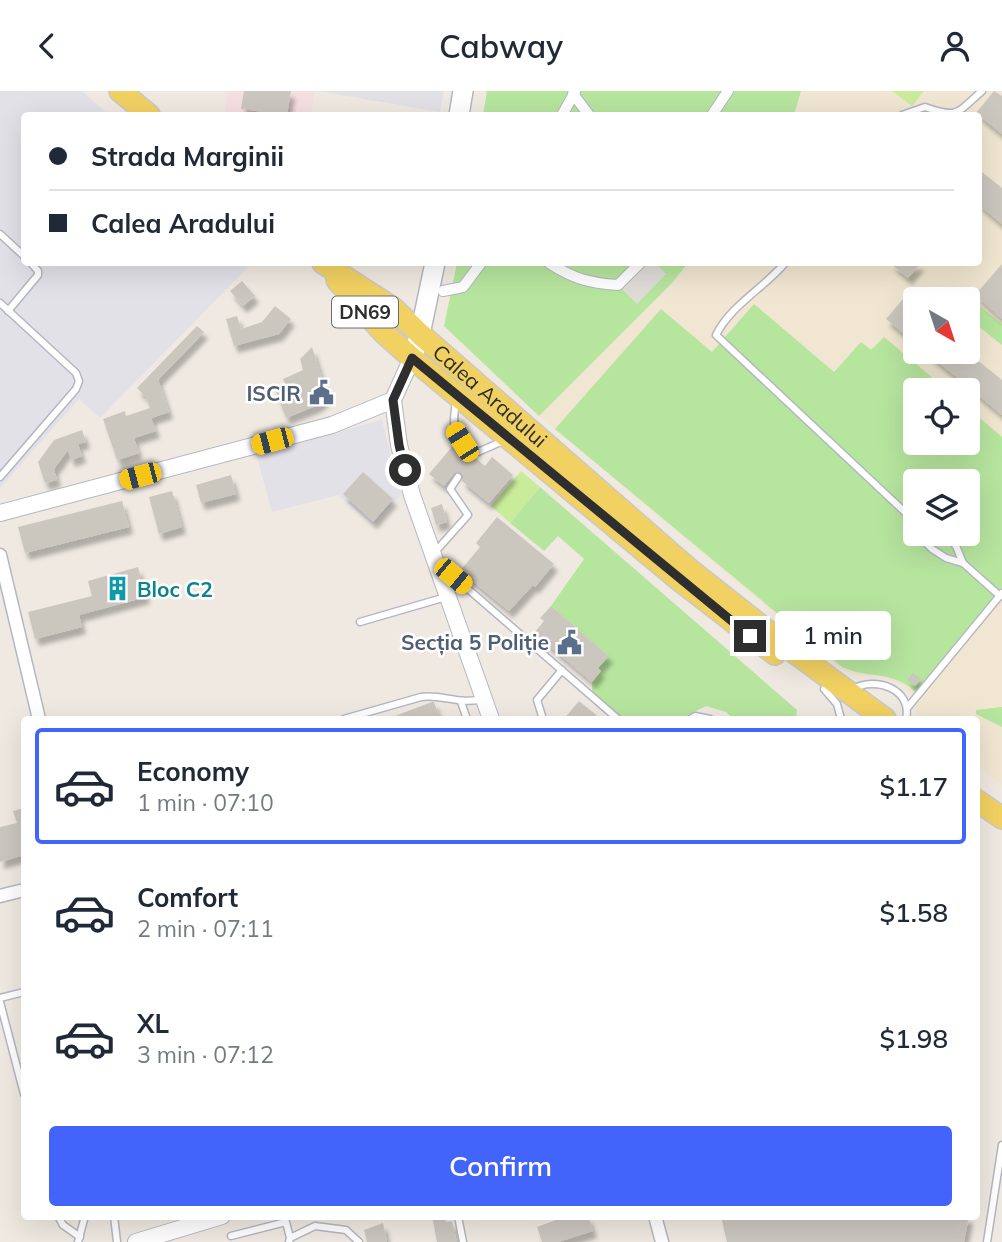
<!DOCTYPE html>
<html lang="en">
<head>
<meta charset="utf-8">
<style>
  :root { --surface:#fff; --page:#f2f2f3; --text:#1f2937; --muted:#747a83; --line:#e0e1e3; --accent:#4264fb }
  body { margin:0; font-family:Mulish,sans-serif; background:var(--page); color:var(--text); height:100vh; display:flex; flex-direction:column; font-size:26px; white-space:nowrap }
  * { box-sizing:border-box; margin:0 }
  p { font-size:23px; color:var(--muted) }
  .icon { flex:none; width:38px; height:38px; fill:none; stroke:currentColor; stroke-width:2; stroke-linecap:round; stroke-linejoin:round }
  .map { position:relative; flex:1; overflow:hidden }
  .side { position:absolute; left:21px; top:625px; width:959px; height:504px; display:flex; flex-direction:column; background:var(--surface); border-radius:7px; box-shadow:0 7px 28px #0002 }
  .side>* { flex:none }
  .hud { position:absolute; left:21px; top:21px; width:961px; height:154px; border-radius:7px; box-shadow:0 7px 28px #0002; display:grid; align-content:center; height:154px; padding:0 28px; background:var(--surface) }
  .needle { width:46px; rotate:141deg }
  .controls { position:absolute; left:903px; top:196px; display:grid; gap:14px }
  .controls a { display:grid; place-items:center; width:77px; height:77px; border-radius:7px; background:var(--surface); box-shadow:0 7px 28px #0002; font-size:35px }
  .end { position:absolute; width:32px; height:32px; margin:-16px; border:9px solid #2e2e2e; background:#fff; box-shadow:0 0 0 4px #fff }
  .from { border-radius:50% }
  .bubble { position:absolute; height:49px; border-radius:7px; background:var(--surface); box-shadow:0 7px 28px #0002; font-size:23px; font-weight:600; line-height:49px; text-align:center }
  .car { position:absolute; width:21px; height:42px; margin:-21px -10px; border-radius:9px; box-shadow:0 0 5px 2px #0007; background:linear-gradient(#f5c518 24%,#345 0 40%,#f5c518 0 76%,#345 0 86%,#f5c518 0) }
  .hud b { display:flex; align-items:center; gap:24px; height:66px; font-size:26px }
  .hud b+b { border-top:2px solid var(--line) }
  .hud i { width:18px; height:18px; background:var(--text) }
  ul { padding:12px 0 0; list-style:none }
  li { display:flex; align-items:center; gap:21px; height:116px; margin:0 14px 10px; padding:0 14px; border:4px solid transparent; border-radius:7px }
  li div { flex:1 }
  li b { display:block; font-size:26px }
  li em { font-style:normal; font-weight:600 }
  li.on { border-color:var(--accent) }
  li>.icon { width:63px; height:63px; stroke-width:1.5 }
  .primary-button { display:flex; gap:14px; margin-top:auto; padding:14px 28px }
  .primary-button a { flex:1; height:80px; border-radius:7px; background:var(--accent); color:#fff; font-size:28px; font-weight:600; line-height:80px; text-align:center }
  header { display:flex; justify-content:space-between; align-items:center; height:91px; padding:0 28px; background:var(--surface); font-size:32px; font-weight:600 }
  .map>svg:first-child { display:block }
  .industrial { fill:#e3e1e8 }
  .education { fill:#f0e6d1; fill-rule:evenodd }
  .medical { fill:#f5dfe0 }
  .green { fill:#b6e59e; fill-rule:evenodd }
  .pitch { fill:#c9ec9a }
  .plaza { fill:#dfdcd8 }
  .building { fill:#cbc7bf; filter:url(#shadow) }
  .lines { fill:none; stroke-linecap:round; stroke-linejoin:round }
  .service-casing { stroke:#b4b7c1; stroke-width:9 }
  .pedestrian-casing { stroke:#b4b7c1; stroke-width:12 }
  .minor-casing { stroke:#b4b7c1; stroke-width:15 }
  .tertiary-casing { stroke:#b4b7c1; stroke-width:18 }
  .secondary-casing { stroke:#b4b7c1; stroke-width:22 }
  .primary-casing { stroke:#c9c9c9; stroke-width:24 }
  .service { stroke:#fff; stroke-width:6 }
  .pedestrian { stroke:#fff; stroke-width:10 }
  .minor { stroke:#fff; stroke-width:12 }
  .tertiary { stroke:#fff; stroke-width:16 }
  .secondary { stroke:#fff; stroke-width:19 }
  .primary { stroke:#f2d163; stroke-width:21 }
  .route { stroke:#2e2e2e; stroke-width:9 }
  .labels { text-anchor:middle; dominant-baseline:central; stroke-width:5; stroke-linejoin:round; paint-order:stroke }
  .shield { fill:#fff; stroke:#6d6d6d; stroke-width:2 }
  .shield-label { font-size:19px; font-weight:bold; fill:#2e2e2e }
  .service-label { font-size:21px; font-weight:bold; fill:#4e5e75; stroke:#fff; text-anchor:end }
  .street-label { font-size:21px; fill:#2e2e2e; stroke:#fff }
  .culture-label { font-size:21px; font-weight:bold; fill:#0d838f; stroke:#fff; text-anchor:start }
</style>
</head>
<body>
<header><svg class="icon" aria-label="back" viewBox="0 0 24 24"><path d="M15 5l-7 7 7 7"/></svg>Cabway<svg class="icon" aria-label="person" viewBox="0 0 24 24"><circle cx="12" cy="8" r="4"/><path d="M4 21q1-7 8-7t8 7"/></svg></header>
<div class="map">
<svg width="1002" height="1151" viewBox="0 0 1002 1151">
  <defs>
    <filter id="shadow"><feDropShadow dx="4" dy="7" stdDeviation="2" flood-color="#0004"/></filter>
  </defs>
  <rect width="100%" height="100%" fill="#efe9e1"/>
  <!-- industrial -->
  <g class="industrial">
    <polygon points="0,0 82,0 109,24 24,24 24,172 252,172 100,327 79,308 0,397"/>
    <polygon points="318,0 444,0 440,21"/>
    <polygon points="382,329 401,404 373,433 338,404 272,421 256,363"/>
  </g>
  <!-- education -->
  <path class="education" d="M801,0H1002V694L977,676L976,628H920L909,602L901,594L884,585L855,584L841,578L539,325L672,192L688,172H978V24H794ZM915,208H968V261H915ZM915,299H968V352H915ZM915,390H968V443H915Z"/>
  <!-- medical -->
  <polygon class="medical" points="228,0 315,0 311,24 224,24"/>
  <!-- green -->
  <g class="green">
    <polygon points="487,0 801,0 794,24 483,24"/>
    <polygon points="457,172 688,172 672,192 539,325 444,235"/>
    <polygon points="965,203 1002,233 1002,254 968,227 968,208 961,208"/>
    <path d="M754,213L834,281L861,251L871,259L884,246L947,299H915V352H968V317L1002,346V497L916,601C892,579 867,588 842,576L555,338L661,218L712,261ZM915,390H968V443H915Z"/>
    <polygon points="540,396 797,619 796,628 734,628 726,621 706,615 680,628 619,628 592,604 592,591 601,580 598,577 608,564 551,515 584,468 558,445 544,460 510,432"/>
    <polygon points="1002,616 1002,636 976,623 976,619"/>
  </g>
  <!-- pitch -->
  <g class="pitch">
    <polygon points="892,0 924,0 912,15"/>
    <polygon points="521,380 540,396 510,432 491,415"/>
  </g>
  <!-- plaza -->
  <polygon class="plaza" points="640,172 655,172 666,183 637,213 618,194"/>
  <!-- building -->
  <g class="building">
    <polygon points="244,0 291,0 287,24 241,18"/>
    <polygon points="994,0 1002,5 1002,43 976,22"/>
    <polygon points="978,78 1002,97 1002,133 978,113"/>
    <polygon points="890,172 921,172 908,187"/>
    <polygon points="1002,173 1002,228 975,204"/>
    <polygon points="242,190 255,205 243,215 230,200"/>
    <polygon points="903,208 915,218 915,252 886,228"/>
    <polygon points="275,215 291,228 279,243 234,255 226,228 237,225 241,238 262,231"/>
    <polygon points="197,235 204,241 158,288 169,321 151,327 156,340 134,347 139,362 117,369 103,328 125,320 126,325 150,317 146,306 137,297"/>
    <polygon points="312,256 326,300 324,309 318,314 286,327 276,301 287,297 283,288 303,279 300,268"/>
    <polygon points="926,261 967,261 1002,289 1002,324"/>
    <polygon points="82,339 86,351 78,353 82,365 71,369 68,359 54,378 57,389 45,392 38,371 54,349"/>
    <polygon points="456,351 485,375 492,366 513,384 489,412 462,390 464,386 461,381 454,382 444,395 429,383"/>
    <polygon points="363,381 393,408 373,431 343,403"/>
    <polygon points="231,384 236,403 201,412 196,394"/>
    <polygon points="172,400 182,436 159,443 149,406"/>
    <polygon points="122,410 129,436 25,462 18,436"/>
    <polygon points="442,413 447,431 436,434 431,417"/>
    <polygon points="497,426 554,473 535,496 533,494 509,520 460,480 480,456 476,452"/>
    <polygon points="138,476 146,506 79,524 82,536 35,548 28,521 92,505 88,490"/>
    <polygon points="551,515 609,565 598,577 601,580 592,591 534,542 544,530 540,527"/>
    <polygon points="913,582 921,588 915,595 907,589"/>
    <polygon points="579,610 601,628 564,628"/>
    <polygon points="432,611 434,611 440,628 387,628"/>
    <polygon points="24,717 24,764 0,771 0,736 17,732 13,720"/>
    <polygon points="432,1125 444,1125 446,1131 452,1130 457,1151 437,1151"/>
    <polygon points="567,1125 588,1125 593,1140 558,1151 542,1151 537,1136"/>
    <polygon points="721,1125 969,1125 964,1151 727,1151"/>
    <polygon points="383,1132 387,1151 367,1151 364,1139"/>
  </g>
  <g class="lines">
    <defs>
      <g id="service">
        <path d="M902,24L925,16C958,28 957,22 982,0"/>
        <polyline points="0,143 24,165"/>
        <path d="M785,172C764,197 731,214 716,244L908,424L910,434L915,440"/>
        <polyline points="0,212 76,282 79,290 76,298 0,386"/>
        <polyline points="8,220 38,184 38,180 31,172"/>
        <path d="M456,310C452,339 452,346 478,361L503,350"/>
        <polyline points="917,443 932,458 946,467 963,472 1000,505"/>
        <polyline points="946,443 956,455 963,472"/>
        <polyline points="435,461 468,424 450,398 458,386"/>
        <polyline points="442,485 453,485 618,628"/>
        <polyline points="360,531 446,506"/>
        <polyline points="824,598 837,613 841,628"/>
        <path d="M853,598C875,585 913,598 906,628"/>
        <polyline points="461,611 467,628"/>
        <polyline points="908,616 1002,502"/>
        <path d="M344,628L421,606C442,603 460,614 482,608"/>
        <polyline points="543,628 537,609 562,579"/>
        <polyline points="690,628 695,625 710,628"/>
        <polyline points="0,907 24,901"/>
        <polyline points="0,911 24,1003"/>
        <polyline points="58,1125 63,1134 80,1146"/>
        <polyline points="114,1125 117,1151"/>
        <polyline points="458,1125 463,1151"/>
        <polyline points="231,1145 286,1131 290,1147"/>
        <polyline points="78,1151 85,1125"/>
        <polyline points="289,1151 290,1147 315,1135 346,1139 359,1151"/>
        <polyline points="987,1151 1002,1054"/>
      </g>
      <g id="pedestrian">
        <polyline points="574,0 573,3 589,24"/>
        <polyline points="562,24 575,1"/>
        <polyline points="712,24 728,0"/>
        <path d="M549,172C574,188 589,192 618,194L640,172"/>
        <polyline points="443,200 463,196 481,172"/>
      </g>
      <g id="minor">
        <polyline points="0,464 39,628"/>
        <polyline points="0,805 24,799"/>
        <polyline points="655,1125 662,1151"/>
      </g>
      <g id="tertiary">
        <polyline points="393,309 399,354 412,404 491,628"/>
        <polyline points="0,422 332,334 393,309 412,267"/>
        <polyline points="136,1151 222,1125"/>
      </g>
      <g id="secondary">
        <polyline points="459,24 463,0"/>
        <polyline points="412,267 420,243 435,172"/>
      </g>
      <g id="primary">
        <polyline points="120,0 149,24"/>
        <path id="s1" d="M323,172L393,217L420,243L690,479L794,561L885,628"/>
        <polyline points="337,189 383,241 412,267 678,488 775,563"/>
        <polyline points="976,709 1002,727"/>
      </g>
    </defs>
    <!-- service casing -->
    <use href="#service" class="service-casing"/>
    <!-- pedestrian casing -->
    <use href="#pedestrian" class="pedestrian-casing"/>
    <!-- minor casing -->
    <use href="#minor" class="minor-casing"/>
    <!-- tertiary casing -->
    <use href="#tertiary" class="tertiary-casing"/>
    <!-- secondary casing -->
    <use href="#secondary" class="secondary-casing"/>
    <!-- primary casing -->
    <use href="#primary" class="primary-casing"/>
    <!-- service -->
    <use href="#service" class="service"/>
    <!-- pedestrian -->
    <use href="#pedestrian" class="pedestrian"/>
    <!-- minor -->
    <use href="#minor" class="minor"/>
    <!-- tertiary -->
    <use href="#tertiary" class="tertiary"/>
    <!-- secondary -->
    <use href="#secondary" class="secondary"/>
    <!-- primary -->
    <use href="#primary" class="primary"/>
  </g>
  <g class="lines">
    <!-- route -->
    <polyline class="route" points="405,379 399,354 393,309 412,267 750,545"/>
  </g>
  <!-- icons -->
  <defs>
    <symbol id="civic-bare" viewBox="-9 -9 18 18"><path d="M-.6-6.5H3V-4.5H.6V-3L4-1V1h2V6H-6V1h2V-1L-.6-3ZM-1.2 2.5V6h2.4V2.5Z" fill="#5c6f8a" stroke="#fff" stroke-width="2.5" paint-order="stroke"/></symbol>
    <symbol id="building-bare" viewBox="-9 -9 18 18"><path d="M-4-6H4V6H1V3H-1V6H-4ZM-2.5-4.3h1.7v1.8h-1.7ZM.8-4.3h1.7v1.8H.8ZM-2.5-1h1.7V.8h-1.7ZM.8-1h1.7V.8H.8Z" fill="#0f9aa8" stroke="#fff" stroke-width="2.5" paint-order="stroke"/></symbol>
  </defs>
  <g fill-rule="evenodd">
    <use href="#civic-bare" x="304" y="284" width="35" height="35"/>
    <use href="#building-bare" x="100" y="480" width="35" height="35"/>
    <use href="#civic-bare" x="552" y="534" width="35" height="35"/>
  </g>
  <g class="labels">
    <!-- shield labels -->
    <rect class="shield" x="332" y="205.5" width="66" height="31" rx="5"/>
    <g class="shield-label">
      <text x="365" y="221">DN69</text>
    </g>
    <!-- service labels -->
    <g class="service-label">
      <text x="301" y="302">ISCIR</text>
      <text x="549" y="551">Secția 5 Poliție</text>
    </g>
    <!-- street labels -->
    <g class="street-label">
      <text stroke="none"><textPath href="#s1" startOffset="214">Calea Aradului</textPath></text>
    </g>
    <!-- culture labels -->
    <g class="culture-label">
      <text x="137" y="498">Bloc C2</text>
    </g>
  </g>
</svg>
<div class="controls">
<a><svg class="needle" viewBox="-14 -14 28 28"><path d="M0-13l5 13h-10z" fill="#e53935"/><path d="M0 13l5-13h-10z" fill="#747a83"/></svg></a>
<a><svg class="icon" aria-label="locate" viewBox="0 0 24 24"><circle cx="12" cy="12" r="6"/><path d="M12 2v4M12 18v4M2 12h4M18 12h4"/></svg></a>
<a><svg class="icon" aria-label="layers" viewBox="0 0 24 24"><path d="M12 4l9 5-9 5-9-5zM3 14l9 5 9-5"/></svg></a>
</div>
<i class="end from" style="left:405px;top:379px"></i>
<i class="end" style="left:750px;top:545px"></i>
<div class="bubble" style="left:775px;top:520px;width:116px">1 min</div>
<i class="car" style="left:272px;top:350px;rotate:255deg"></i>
<i class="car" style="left:462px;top:351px;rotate:328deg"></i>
<i class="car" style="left:140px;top:385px;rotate:255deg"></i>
<i class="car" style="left:453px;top:485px;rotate:130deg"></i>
<div class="hud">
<b><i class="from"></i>Strada Marginii</b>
<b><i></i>Calea Aradului</b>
</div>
<section class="side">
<ul>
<li class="on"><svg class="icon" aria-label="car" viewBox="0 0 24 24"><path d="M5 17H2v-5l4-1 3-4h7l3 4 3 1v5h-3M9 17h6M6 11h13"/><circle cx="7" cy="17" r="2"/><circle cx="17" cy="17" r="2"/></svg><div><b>Economy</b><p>1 min · 07:10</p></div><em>$1.17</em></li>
<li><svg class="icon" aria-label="car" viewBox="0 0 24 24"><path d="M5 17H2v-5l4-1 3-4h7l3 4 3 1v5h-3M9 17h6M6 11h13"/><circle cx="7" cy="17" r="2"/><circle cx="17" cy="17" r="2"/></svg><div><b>Comfort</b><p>2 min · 07:11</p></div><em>$1.58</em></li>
<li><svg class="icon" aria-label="car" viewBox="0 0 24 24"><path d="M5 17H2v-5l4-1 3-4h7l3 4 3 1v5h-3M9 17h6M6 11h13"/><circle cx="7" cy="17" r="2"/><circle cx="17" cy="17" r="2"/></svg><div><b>XL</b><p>3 min · 07:12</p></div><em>$1.98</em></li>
</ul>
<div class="primary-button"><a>Confirm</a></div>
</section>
</div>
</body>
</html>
